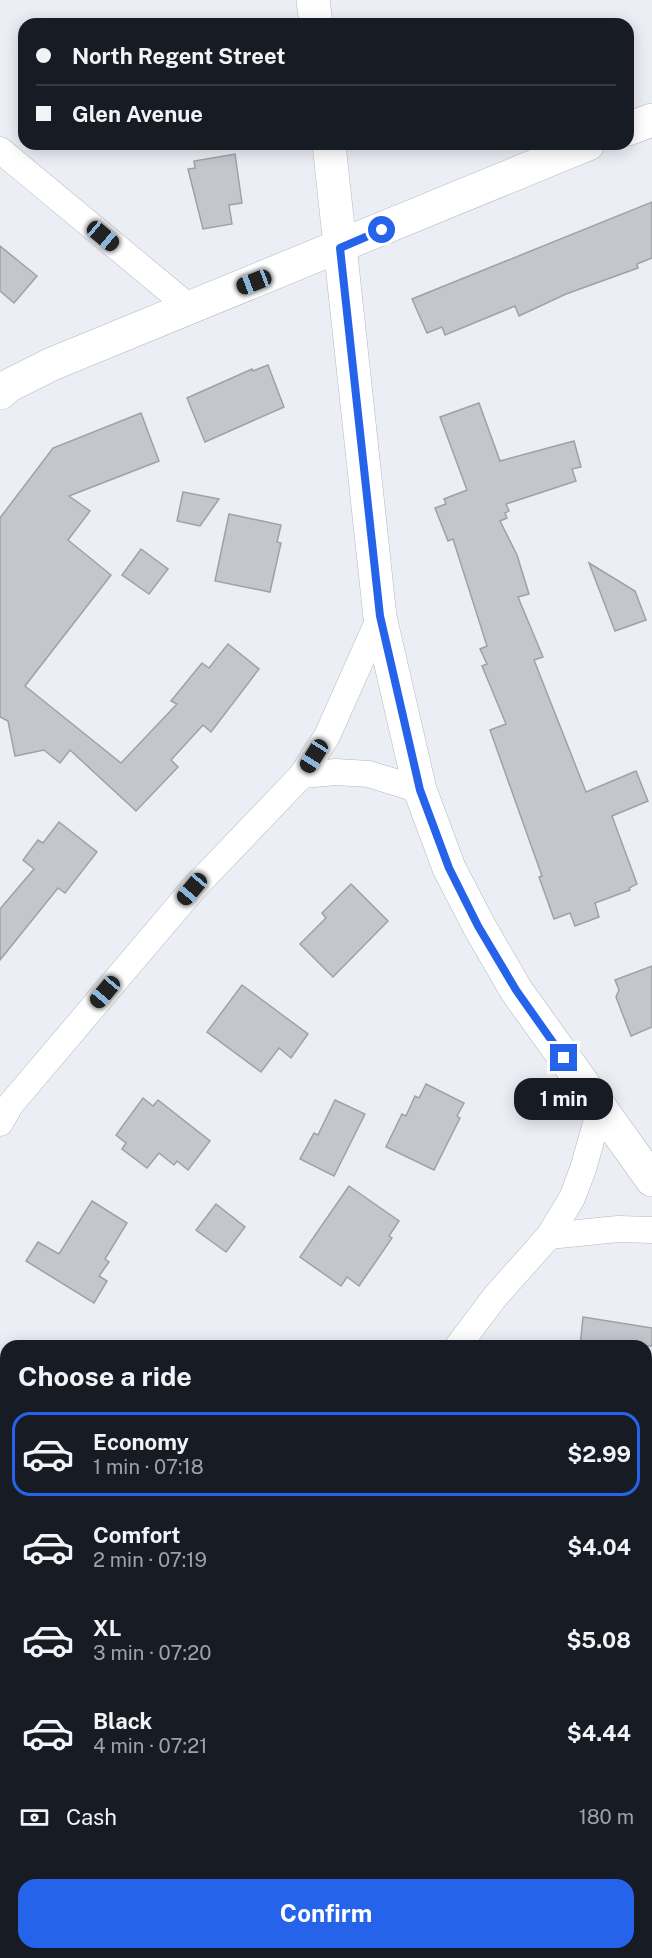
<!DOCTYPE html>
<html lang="en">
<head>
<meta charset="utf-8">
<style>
  :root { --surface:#171b24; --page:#242831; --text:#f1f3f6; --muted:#9ea1a6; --line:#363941; --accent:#2563eb }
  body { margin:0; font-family:"Public Sans",sans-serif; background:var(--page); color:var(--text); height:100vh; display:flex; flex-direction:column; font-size:22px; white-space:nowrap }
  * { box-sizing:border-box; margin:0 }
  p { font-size:20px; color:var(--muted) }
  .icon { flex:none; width:33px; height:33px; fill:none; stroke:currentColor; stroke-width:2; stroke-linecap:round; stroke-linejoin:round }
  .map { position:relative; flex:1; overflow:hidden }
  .side { position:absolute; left:0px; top:1340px; width:652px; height:620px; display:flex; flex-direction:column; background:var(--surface); border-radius:18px 18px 0 0; box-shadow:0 3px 15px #0003 }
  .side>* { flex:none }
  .banner { position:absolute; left:18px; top:18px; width:616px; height:132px; border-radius:18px; box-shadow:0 3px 15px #0003; display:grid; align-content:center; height:132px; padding:0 18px; background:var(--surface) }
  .end { position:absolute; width:27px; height:27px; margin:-14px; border:8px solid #2563eb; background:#fff; box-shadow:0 0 0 3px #fff }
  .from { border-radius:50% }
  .bubble { position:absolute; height:42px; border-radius:18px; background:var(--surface); box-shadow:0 3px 15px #0003; font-size:20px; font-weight:700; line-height:42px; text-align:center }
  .car { position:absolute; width:18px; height:36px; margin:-18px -9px; border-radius:8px; box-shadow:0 0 4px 2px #0007; background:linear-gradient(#222 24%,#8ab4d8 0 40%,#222 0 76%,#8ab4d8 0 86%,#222 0) }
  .banner b { display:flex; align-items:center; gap:21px; height:57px; font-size:22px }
  .banner b+b { border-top:2px solid var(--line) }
  .banner i { width:15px; height:15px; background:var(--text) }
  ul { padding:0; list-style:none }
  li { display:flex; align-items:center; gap:18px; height:84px; margin:0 12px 9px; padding:0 6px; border:3px solid transparent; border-radius:18px }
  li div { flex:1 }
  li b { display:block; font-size:22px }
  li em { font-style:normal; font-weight:700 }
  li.on { border-color:var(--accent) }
  li>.icon { width:54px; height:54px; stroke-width:1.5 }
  h2 { padding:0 18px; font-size:27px; line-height:72px }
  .pay { display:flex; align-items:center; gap:15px; height:66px; padding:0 18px; font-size:22px }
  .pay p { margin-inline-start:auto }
  .action { display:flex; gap:12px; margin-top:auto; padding:12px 18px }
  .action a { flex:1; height:69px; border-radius:18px; background:var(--accent); color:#fff; font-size:24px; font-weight:700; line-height:69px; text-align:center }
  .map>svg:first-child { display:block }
  .building { fill:#c4c5cd; stroke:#a0a1a8; stroke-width:1.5 }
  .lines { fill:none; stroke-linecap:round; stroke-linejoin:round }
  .street-casing { stroke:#b7b8c0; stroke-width:27 }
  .secondary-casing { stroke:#b7b8c0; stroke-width:34 }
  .street { stroke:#fff; stroke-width:26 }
  .secondary { stroke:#fff; stroke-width:33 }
  .route { stroke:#2563eb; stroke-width:8 }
</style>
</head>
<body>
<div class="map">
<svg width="652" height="1958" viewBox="0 0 652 1958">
  <rect width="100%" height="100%" fill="#eceef5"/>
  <!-- building -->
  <g class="building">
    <polygon points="235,154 242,203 229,205 232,224 203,229 188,169 195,168 194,161"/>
    <polygon points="652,202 652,258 637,264 638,268 566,294 519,316 515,306 445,335 442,327 427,333 412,299"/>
    <polygon points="0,246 37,276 14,303 0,291"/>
    <polygon points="268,365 284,407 205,442 187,398 252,369 253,371"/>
    <polygon points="479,403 500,461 574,441 581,467 572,469 576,481 506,504 509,511 505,513 507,518 500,521 517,555 529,594 518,597 543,657 534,660 586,792 636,771 648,801 612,816 637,884 629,888 630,890 595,903 599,917 575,926 570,913 554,919 539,877 542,876 490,730 506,724 482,666 487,664 480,649 487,646 453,539 448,541 435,508 446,504 444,499 467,490 440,417"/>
    <polygon points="141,413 159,461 69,496 90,511 68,540 111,575 25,686 121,763 177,704 171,701 202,663 209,668 228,644 259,669 211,732 203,725 171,760 178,767 136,811 70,750 60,763 44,750 15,756 8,721 0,717 0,518 53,448"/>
    <polygon points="183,492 219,499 200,526 177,521"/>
    <polygon points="229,514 281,525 277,542 281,543 270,592 215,581"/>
    <polygon points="141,549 168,569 149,594 122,575"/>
    <polygon points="589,563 635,591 646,620 615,631"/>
    <polygon points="59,822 97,852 65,893 58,888 0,960 0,909 34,869 23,860 38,840 43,843"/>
    <polygon points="351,884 388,921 333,977 300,944 326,918 322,913"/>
    <polygon points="652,966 652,1027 631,1036 616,997 619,990 615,980"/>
    <polygon points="242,985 308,1034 291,1058 279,1048 261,1072 207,1032"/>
    <polygon points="426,1084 464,1103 457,1116 460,1118 434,1170 386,1147 402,1114 406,1116 415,1096 419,1098"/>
    <polygon points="143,1098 153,1106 158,1100 210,1141 188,1170 177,1161 174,1165 159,1153 147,1168 122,1149 126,1143 116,1135"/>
    <polygon points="335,1100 365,1114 334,1176 300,1159 314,1133 318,1135"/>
    <polygon points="349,1186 399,1221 389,1236 392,1238 359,1286 347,1277 341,1286 300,1257"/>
    <polygon points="92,1201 127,1223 105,1259 109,1262 99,1276 107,1281 94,1303 26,1261 38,1242 59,1254"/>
    <polygon points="216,1204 245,1227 226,1252 196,1230"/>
    <polygon points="583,1317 652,1328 652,1346 580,1346"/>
  </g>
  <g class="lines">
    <defs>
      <g id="street">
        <polyline points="0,150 189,307"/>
        <polyline points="302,775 336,772 369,774 420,790"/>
        <polyline points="0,1123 11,1104 193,889 302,775 327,736 380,617"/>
        <polyline points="549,1236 618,1229 652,1230"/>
        <polyline points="458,1346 494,1298 549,1236 572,1198 583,1169 601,1106"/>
        <polyline points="0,1847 6,1849"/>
        <polyline points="257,1958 257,1953"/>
      </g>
      <g id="secondary">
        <polyline points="313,0 316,24"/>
        <polyline points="628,129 652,120"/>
        <polyline points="329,144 380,617 420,790 449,868 479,926 516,990 652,1180"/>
        <polyline points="0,393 8,386 52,364 588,144"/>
      </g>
    </defs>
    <!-- street casing -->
    <use href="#street" class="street-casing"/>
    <!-- secondary casing -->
    <use href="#secondary" class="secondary-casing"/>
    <!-- street -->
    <use href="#street" class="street"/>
    <!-- secondary -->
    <use href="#secondary" class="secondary"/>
  </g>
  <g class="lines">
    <!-- route -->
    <polyline class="route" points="382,230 340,248 380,616 420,790 449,868 478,926 516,990 564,1058"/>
  </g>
</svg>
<i class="end from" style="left:382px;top:230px"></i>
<i class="end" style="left:564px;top:1058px"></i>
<div class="bubble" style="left:514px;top:1078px;width:99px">1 min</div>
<i class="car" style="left:103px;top:236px;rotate:130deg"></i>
<i class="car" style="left:254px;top:282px;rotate:249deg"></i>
<i class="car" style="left:314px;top:756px;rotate:212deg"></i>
<i class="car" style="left:192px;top:889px;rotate:220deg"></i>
<i class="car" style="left:105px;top:992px;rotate:220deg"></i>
<div class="banner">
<b><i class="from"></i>North Regent Street</b>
<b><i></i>Glen Avenue</b>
</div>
<section class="side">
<h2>Choose a ride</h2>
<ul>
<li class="on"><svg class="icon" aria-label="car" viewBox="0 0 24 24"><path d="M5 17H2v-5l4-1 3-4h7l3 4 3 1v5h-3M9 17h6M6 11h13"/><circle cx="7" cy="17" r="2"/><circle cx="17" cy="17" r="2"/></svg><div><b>Economy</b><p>1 min · 07:18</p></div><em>$2.99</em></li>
<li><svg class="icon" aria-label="car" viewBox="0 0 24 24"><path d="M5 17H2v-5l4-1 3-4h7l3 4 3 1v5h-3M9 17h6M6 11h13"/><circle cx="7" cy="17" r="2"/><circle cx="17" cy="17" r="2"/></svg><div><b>Comfort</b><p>2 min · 07:19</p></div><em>$4.04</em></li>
<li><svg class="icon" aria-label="car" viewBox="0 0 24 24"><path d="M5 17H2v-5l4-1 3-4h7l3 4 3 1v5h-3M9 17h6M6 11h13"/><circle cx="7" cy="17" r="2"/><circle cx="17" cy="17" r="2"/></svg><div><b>XL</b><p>3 min · 07:20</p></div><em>$5.08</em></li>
<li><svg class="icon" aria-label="car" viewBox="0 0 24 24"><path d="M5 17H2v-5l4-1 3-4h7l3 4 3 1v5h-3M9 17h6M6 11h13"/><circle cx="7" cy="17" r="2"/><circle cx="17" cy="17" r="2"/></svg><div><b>Black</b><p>4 min · 07:21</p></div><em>$4.44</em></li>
</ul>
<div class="pay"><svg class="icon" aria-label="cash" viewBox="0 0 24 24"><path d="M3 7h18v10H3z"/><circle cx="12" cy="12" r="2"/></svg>Cash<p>180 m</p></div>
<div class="action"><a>Confirm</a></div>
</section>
</div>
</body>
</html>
